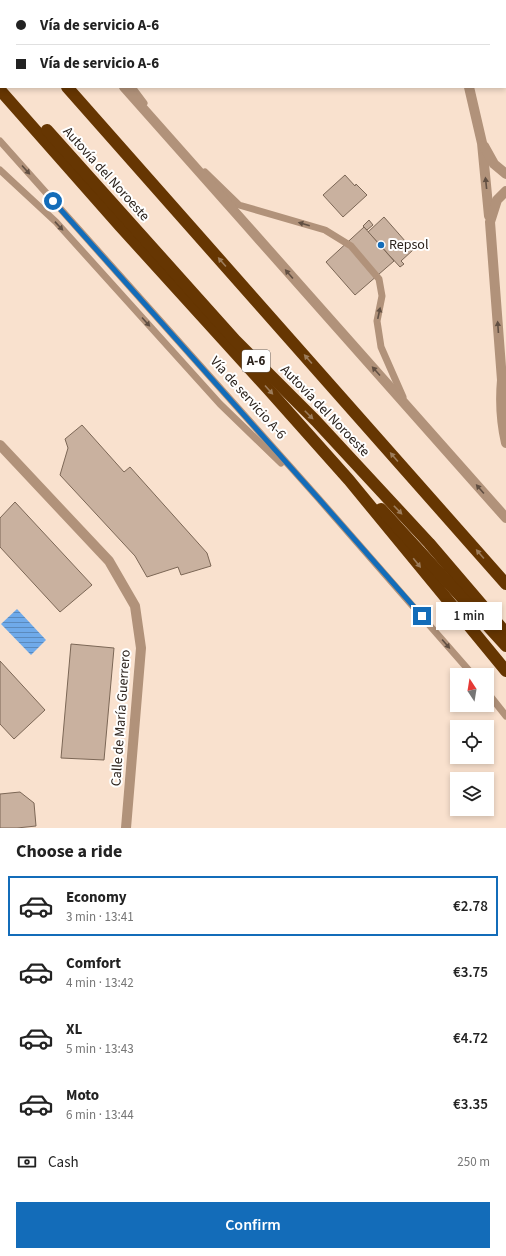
<!DOCTYPE html>
<html lang="en">
<head>
<meta charset="utf-8">
<style>
  :root { --surface:#fff; --page:#f6f6f6; --text:#222; --muted:#767676; --line:#e0e0e0; --accent:#136cb9 }
  body { margin:0; font-family:"Source Sans 3",sans-serif; background:var(--page); color:var(--text); height:100vh; display:flex; flex-direction:column; font-size:15px; white-space:nowrap }
  * { box-sizing:border-box; margin:0 }
  p { font-size:13px; color:var(--muted) }
  .icon { flex:none; width:22px; height:22px; fill:none; stroke:currentColor; stroke-width:2; stroke-linecap:round; stroke-linejoin:round }
  .map { position:relative; height:828px; overflow:hidden }
  .drawer { display:flex; flex-direction:column; background:var(--surface); flex:1 }
  .drawer>* { flex:none }
  .banner { position:absolute; left:0px; top:0px; width:506px; height:88px; box-shadow:0 2px 6px #0003; display:grid; align-content:center; height:88px; padding:0 16px; background:var(--surface) }
  .needle { width:26px; rotate:348deg }
  .buttons { position:absolute; left:450px; top:668px; display:grid; gap:8px }
  .buttons a { display:grid; place-items:center; width:44px; height:44px; border-radius:0px; background:var(--surface); box-shadow:0 2px 6px #0003; font-size:20px }
  .end { position:absolute; width:18px; height:18px; margin:-9px; border:5px solid #136cb9; background:#fff; box-shadow:0 0 0 2px #fff }
  .from { border-radius:50% }
  .bubble { position:absolute; height:28px; border-radius:0px; background:var(--surface); box-shadow:0 2px 6px #0003; font-size:13px; font-weight:600; line-height:28px; text-align:center }
  .banner b { display:flex; align-items:center; gap:14px; height:38px; font-size:15px }
  .banner b+b { border-top:1px solid var(--line) }
  .banner i { width:10px; height:10px; background:var(--text) }
  ul { padding:0; list-style:none }
  li { display:flex; align-items:center; gap:12px; height:60px; margin:0 8px 6px; padding:0 8px; border:2px solid transparent; border-radius:0px }
  li div { flex:1 }
  li b { display:block; font-size:15px }
  li em { font-style:normal; font-weight:600 }
  li.selected { border-color:var(--accent) }
  li>.icon { width:36px; height:36px; stroke-width:1.5 }
  h2 { padding:0 16px; font-size:18px; line-height:48px }
  .pay { display:flex; align-items:center; gap:10px; height:44px; padding:0 16px; font-size:15px }
  .pay p { margin-inline-start:auto }
  .action { display:flex; gap:8px; margin-top:auto; padding:8px 16px }
  .action a { flex:1; height:46px; border-radius:0px; background:var(--accent); color:#fff; font-size:16px; font-weight:600; line-height:46px; text-align:center }
  .map>svg:first-child { display:block }
  .water { fill:url(#water-rules) }
  .building { fill:#c9b19f; stroke:#7c6756 }
  .lines { fill:none; stroke-linecap:round; stroke-linejoin:round }
  .service { stroke:#b1927a; stroke-width:7 }
  .minor { stroke:#b1927a; stroke-width:10 }
  .motorway { stroke:#663602; stroke-width:12 }
  .oneway { fill:#614f42 }
  .oneway2 { fill:#9c7c5b }
  .route { stroke:#136cb9; stroke-width:5 }
  .poi-dot { fill:#136cb9; stroke:#fff; stroke-width:1.5 }
  .labels { text-anchor:middle; dominant-baseline:central; stroke-width:4; stroke-linejoin:round; paint-order:stroke }
  .shield { fill:#fff; stroke:#6b6460; stroke-width:1 }
  .shield-label { font-size:13px; font-weight:bold; fill:#2b221c }
  .street-label { font-size:14px; fill:#2b221c; stroke:#fff }
  .poi-label { font-size:14px; fill:#2b221c; stroke:#fff; text-anchor:start }
</style>
</head>
<body>
<div class="map">
<svg width="506" height="828" viewBox="0 0 506 828">
  <defs>
    <pattern id="water-rules" width="6" height="5" patternUnits="userSpaceOnUse"><rect width="6" height="5" fill="#6faaea"/><path d="M0 2.5h6" fill="none" stroke="#5b8abd"/></pattern>
  </defs>
  <rect width="100%" height="100%" fill="#f9e1ce"/>
  <!-- water -->
  <polygon class="water" points="17,609 46,640 31,655 1,624"/>
  <!-- building -->
  <g class="building">
    <polygon points="345,175 355,186 356,184 367,195 343,217 323,195"/>
    <polygon points="384,217 413,250 401,261 404,264 400,267 368,232"/>
    <polygon points="369,220 373,225 367,230 363,226"/>
    <polygon points="364,227 394,261 355,295 326,262"/>
    <polygon points="82,425 124,472 130,467 207,553 211,566 181,575 178,567 147,577 135,556 60,475 68,448 65,439"/>
    <polygon points="15,502 92,585 60,612 0,547 0,518"/>
    <polygon points="71,644 114,648 104,760 61,758"/>
    <polygon points="0,661 45,710 14,739 0,724"/>
    <polygon points="20,792 34,803 36,826 17,828 0,828 0,794"/>
  </g>
  <g class="lines">
    <!-- service -->
    <g class="service">
      <polyline points="149,1 150,0"/>
      <polyline points="167,1 168,0"/>
      <polyline points="180,1 181,0"/>
      <polyline points="200,1 201,0"/>
      <polyline points="219,1 220,0"/>
      <polyline points="242,1 243,0"/>
      <polyline points="132,87 144,103"/>
      <polyline points="0,141 319,499 473,675"/>
      <polyline points="0,170 56,222 220,404 281,463"/>
      <polyline points="205,172 239,205 325,230 351,246 379,279 382,296 377,321 381,347 403,397"/>
      <polyline points="487,692 506,716"/>
    </g>
    <!-- minor -->
    <g class="minor">
      <polyline points="48,0 49,1"/>
      <polyline points="429,0 429,1"/>
      <path d="M124,87C251,231 380,374 506,518"/>
      <polyline points="469,87 482,143 489,216"/>
      <polyline points="484,146 494,164 506,174"/>
      <path d="M506,191L497,200L490,222L502,380C500,402 501,421 506,443"/>
      <polyline points="0,445 109,561 135,606 141,648 126,828"/>
    </g>
    <!-- motorway -->
    <g class="motorway">
      <polyline points="0,11 1,12"/>
      <polyline points="0,77 1,78"/>
      <polyline points="67,87 506,584"/>
      <polyline points="0,90 120,226 268,389 349,480 506,671"/>
      <polyline points="47,130 235,340 316,421 429,543 506,633"/>
      <polyline points="381,509 506,646"/>
    </g>
  </g>
  <!-- one-way arrows -->
  <defs><path id="oneway-solid" d="M-6-.8H1V-3.2L6.5 0L1 3.2V.8H-6Z"/></defs>
  <g class="oneway">
    <use href="#oneway-solid" transform="translate(26 170) rotate(48)"/>
    <use href="#oneway-solid" transform="translate(486 183) rotate(-96)"/>
    <use href="#oneway-solid" transform="translate(304 224) rotate(-164)"/>
    <use href="#oneway-solid" transform="translate(59 226) rotate(47)"/>
    <use href="#oneway-solid" transform="translate(289 274) rotate(-131)"/>
    <use href="#oneway-solid" transform="translate(379 313) rotate(-78)"/>
    <use href="#oneway-solid" transform="translate(146 322) rotate(48)"/>
    <use href="#oneway-solid" transform="translate(498 327) rotate(-94)"/>
    <use href="#oneway-solid" transform="translate(376 371) rotate(-132)"/>
    <use href="#oneway-solid" transform="translate(480 489) rotate(-131)"/>
    <use href="#oneway-solid" transform="translate(446 644) rotate(49)"/>
  </g>
  <g class="oneway2">
    <use href="#oneway-solid" transform="translate(222 262) rotate(-131)"/>
    <use href="#oneway-solid" transform="translate(308 359) rotate(-131)"/>
    <use href="#oneway-solid" transform="translate(269 390) rotate(48)"/>
    <use href="#oneway-solid" transform="translate(309 415) rotate(45)"/>
    <use href="#oneway-solid" transform="translate(394 457) rotate(-131)"/>
    <use href="#oneway-solid" transform="translate(398 510) rotate(46)"/>
    <use href="#oneway-solid" transform="translate(480 554) rotate(-131)"/>
    <use href="#oneway-solid" transform="translate(417 563) rotate(51)"/>
  </g>
  <g class="lines">
    <!-- route -->
    <polyline class="route" points="53,201 319,499 422,616"/>
  </g>
  <!-- markers -->
  <circle class="poi-dot" cx="381" cy="245" r="4"/>
  <g class="labels">
    <!-- shield labels -->
    <rect class="shield" x="242" y="350" width="28" height="22" rx="3"/>
    <g class="shield-label">
      <text x="256" y="361">A-6</text>
    </g>
    <!-- street labels -->
    <g class="street-label">
      <text transform="translate(106 174) rotate(48)">Autovía del Noroeste</text>
      <text transform="translate(248 398) rotate(48)">Vía de servicio A-6</text>
      <text transform="translate(325 411) rotate(46)">Autovía del Noroeste</text>
      <text transform="translate(121 718) rotate(-86)">Calle de María Guerrero</text>
    </g>
    <!-- poi labels -->
    <g class="poi-label">
      <text x="389" y="245">Repsol</text>
    </g>
  </g>
</svg>
<div class="buttons">
<a><svg class="needle" viewBox="-14 -14 28 28"><path d="M0-13l5 13h-10z" fill="#e53935"/><path d="M0 13l5-13h-10z" fill="#767676"/></svg></a>
<a><svg class="icon" aria-label="locate" viewBox="0 0 24 24"><circle cx="12" cy="12" r="6"/><path d="M12 2v4M12 18v4M2 12h4M18 12h4"/></svg></a>
<a><svg class="icon" aria-label="layers" viewBox="0 0 24 24"><path d="M12 4l9 5-9 5-9-5zM3 14l9 5 9-5"/></svg></a>
</div>
<i class="end from" style="left:53px;top:201px"></i>
<i class="end" style="left:422px;top:616px"></i>
<div class="bubble" style="left:436px;top:602px;width:66px">1 min</div>
<div class="banner">
<b><i class="from"></i>Vía de servicio A-6</b>
<b><i></i>Vía de servicio A-6</b>
</div>
</div>
<section class="drawer">
<h2>Choose a ride</h2>
<ul>
<li class="selected"><svg class="icon" aria-label="car" viewBox="0 0 24 24"><path d="M5 17H2v-5l4-1 3-4h7l3 4 3 1v5h-3M9 17h6M6 11h13"/><circle cx="7" cy="17" r="2"/><circle cx="17" cy="17" r="2"/></svg><div><b>Economy</b><p>3 min · 13:41</p></div><em>€2.78</em></li>
<li><svg class="icon" aria-label="car" viewBox="0 0 24 24"><path d="M5 17H2v-5l4-1 3-4h7l3 4 3 1v5h-3M9 17h6M6 11h13"/><circle cx="7" cy="17" r="2"/><circle cx="17" cy="17" r="2"/></svg><div><b>Comfort</b><p>4 min · 13:42</p></div><em>€3.75</em></li>
<li><svg class="icon" aria-label="car" viewBox="0 0 24 24"><path d="M5 17H2v-5l4-1 3-4h7l3 4 3 1v5h-3M9 17h6M6 11h13"/><circle cx="7" cy="17" r="2"/><circle cx="17" cy="17" r="2"/></svg><div><b>XL</b><p>5 min · 13:43</p></div><em>€4.72</em></li>
<li><svg class="icon" aria-label="car" viewBox="0 0 24 24"><path d="M5 17H2v-5l4-1 3-4h7l3 4 3 1v5h-3M9 17h6M6 11h13"/><circle cx="7" cy="17" r="2"/><circle cx="17" cy="17" r="2"/></svg><div><b>Moto</b><p>6 min · 13:44</p></div><em>€3.35</em></li>
</ul>
<div class="pay"><svg class="icon" aria-label="cash" viewBox="0 0 24 24"><path d="M3 7h18v10H3z"/><circle cx="12" cy="12" r="2"/></svg>Cash<p>250 m</p></div>
<div class="action"><a>Confirm</a></div>
</section>
</body>
</html>
